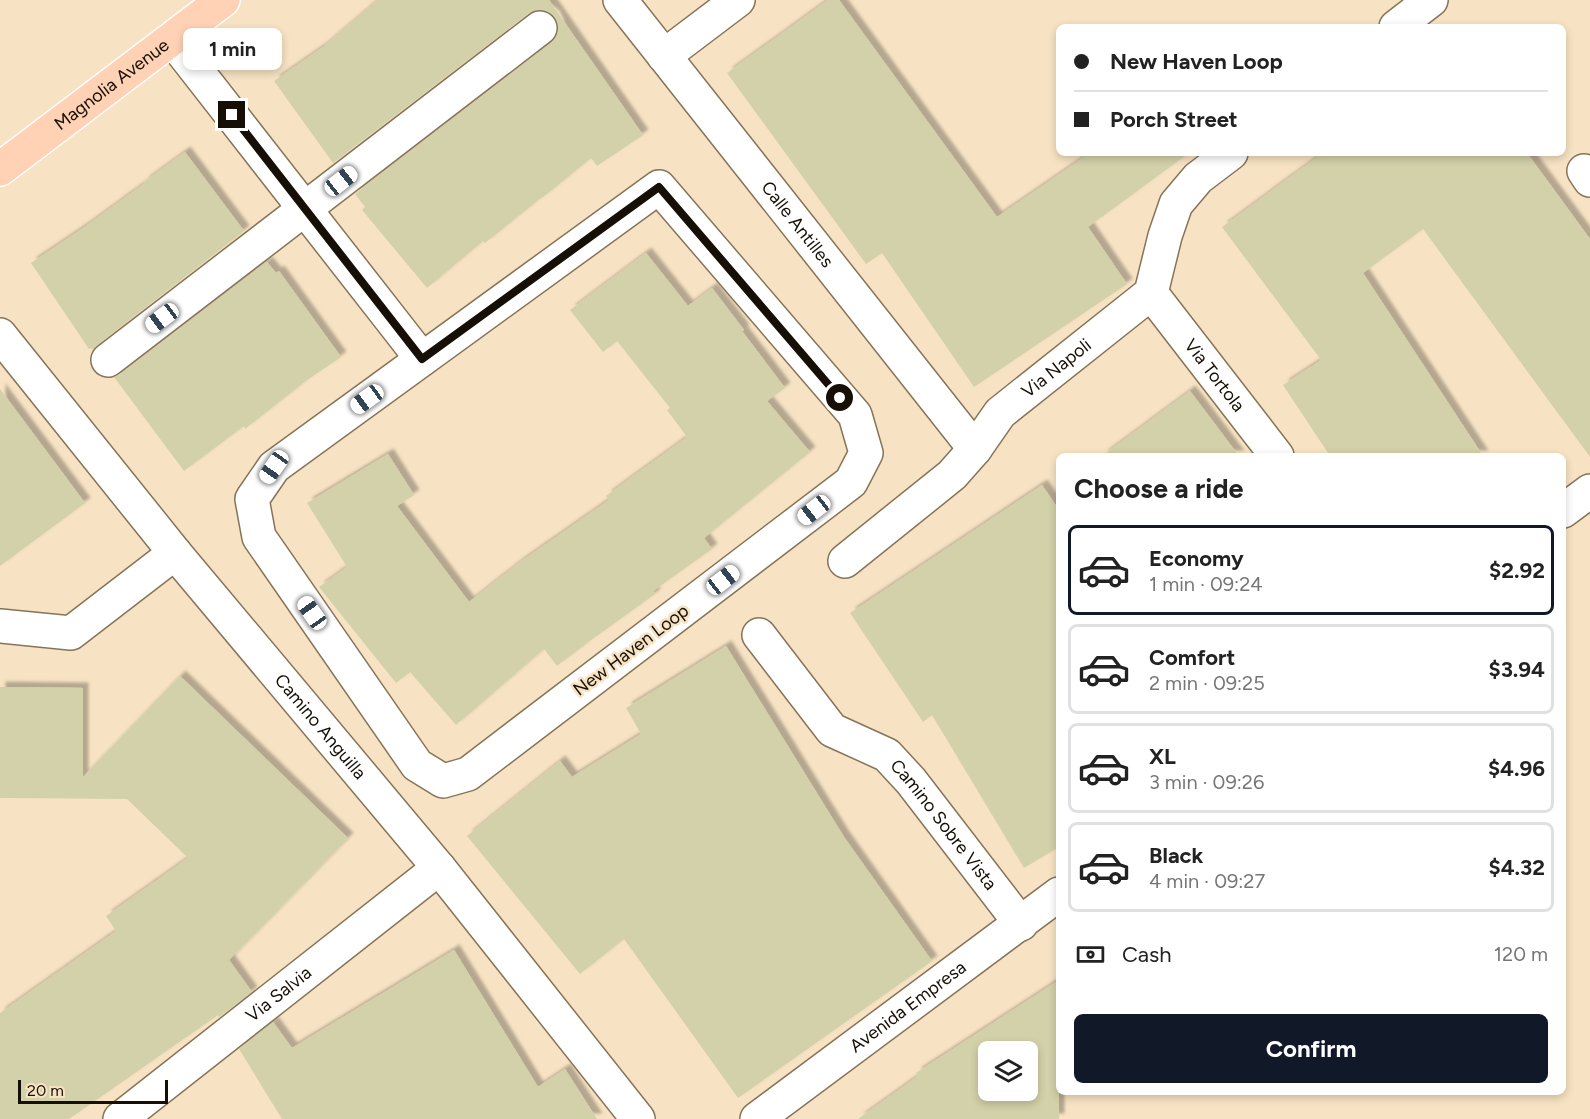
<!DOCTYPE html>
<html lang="en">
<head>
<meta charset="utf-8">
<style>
  :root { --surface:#fff; --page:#f2f2f2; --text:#222; --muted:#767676; --line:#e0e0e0; --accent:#111827 }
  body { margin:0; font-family:Figtree,sans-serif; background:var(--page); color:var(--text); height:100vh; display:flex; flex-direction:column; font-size:22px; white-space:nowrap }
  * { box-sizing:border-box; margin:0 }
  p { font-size:20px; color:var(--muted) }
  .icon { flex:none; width:33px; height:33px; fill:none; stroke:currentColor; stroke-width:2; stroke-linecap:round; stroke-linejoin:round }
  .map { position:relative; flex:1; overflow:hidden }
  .details { position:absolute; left:1056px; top:453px; width:510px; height:642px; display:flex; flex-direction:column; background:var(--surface); border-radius:9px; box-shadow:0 3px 9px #0003 }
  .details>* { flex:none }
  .guide { position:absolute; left:1056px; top:24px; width:510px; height:132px; border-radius:9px; box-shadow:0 3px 9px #0003; display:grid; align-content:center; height:132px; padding:0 18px; background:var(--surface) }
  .fabs { position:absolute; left:978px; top:1041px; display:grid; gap:12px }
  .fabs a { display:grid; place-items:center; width:60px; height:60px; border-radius:9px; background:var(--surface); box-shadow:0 3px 9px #0003; font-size:30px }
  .scale { position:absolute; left:18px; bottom:15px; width:150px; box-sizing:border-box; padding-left:6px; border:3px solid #160f05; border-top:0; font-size:16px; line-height:21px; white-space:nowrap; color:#160f05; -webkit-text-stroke:4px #f7e3c3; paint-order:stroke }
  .end { position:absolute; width:27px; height:27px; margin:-14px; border:8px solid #160f05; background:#fff; box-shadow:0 0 0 3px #fff }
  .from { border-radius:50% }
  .bubble { position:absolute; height:42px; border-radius:9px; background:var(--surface); box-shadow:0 3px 9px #0003; font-size:20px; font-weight:700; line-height:42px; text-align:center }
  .car { position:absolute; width:18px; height:36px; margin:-18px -9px; border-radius:8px; box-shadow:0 0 4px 2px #0007; background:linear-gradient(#fff 24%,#345 0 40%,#fff 0 76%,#345 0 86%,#fff 0) }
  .guide b { display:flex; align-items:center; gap:21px; height:57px; font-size:22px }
  .guide b+b { border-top:2px solid var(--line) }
  .guide i { width:15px; height:15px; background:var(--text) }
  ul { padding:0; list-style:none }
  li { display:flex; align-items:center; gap:18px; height:90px; margin:0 12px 9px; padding:0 6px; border:3px solid var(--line); border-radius:9px }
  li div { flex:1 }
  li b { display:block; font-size:22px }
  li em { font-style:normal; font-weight:700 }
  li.active { border-color:var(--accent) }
  li>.icon { width:54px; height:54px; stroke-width:1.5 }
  h2 { padding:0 18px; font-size:27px; line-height:72px }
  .pay { display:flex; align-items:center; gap:15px; height:66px; padding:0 18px; font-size:22px }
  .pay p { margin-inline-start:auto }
  .cta { display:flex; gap:12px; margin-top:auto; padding:12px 18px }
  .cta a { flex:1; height:69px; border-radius:9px; background:var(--accent); color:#fff; font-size:24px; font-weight:700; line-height:69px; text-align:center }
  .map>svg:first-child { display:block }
  .building { fill:#d3d1a9; fill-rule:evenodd; filter:url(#shadow) }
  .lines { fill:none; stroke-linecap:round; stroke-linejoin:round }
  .minor-casing { stroke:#867458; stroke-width:36 }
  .major-casing { stroke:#fff; stroke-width:36 }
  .minor { stroke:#fff; stroke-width:33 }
  .major { stroke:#ffd1b5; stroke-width:33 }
  .route { stroke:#160f05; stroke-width:8 }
  .labels { text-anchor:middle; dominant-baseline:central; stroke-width:5; stroke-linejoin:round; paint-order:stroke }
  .street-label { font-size:18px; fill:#160f05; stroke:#f7e3c3 }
</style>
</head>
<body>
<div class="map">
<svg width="1590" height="1119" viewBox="0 0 1590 1119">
  <defs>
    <filter id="shadow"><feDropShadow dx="5.5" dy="-5.5" stdDeviation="1.5" flood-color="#0004"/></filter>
  </defs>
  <rect width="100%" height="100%" fill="#f7e3c3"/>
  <!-- building -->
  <g class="building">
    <polygon points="378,0 549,0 643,135 597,166 591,158 542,198 542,197 485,243 483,241 427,288 362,210 365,207 355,194 551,43 557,35 558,25 554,16 547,11 537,10 529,13 333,163 274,81 323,47"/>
    <polygon points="828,0 839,0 997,217 1090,153 1189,153 1088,227 1127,284 974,387 882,253 866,264 727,73"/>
    <polygon points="185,152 244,231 97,345 93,350 91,348 89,349 31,263 86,226 145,183 144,182"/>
    <polygon points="1323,153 1527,153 1590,239 1590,457 1423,229 1363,273 1483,456 1330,456 1283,385 1321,360 1222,227"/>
    <polygon points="646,253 688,306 712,288 744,330 742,331 785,388 767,401 810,452 704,538 712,549 653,591 655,594 587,643 557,666 544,649 456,725 410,672 396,683 319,587 347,567 307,503 388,454 414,495 397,506 469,602 523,560 609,500 606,496 687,437 667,410 670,408 617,341 603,352 570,310"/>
    <polygon points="267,262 276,273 279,271 341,357 307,380 245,429 244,426 184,471 114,377 119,375"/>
    <polygon points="0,389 85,503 0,566"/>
    <polygon points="1190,391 1239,456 1102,456"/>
    <polygon points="1042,485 1059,510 1059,847 1024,868 932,715 923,722 850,613"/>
    <polygon points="726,646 844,837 932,961 738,1098 624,939 580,974 467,836 560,761 572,777 641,734 626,708"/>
    <polygon points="180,676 348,838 229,960 252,992 219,1017 218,1015 69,1119 0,1119 0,1013 116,931 106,916 188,858 127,799 0,798 0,687 83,688 83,777"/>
    <polygon points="454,950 538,1087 565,1069 597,1119 282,1119 239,1049 273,1022 292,1048"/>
    <path d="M1059,980V1119H858L918,1076L916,1073ZM988,1052H1028V1090H988Z"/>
  </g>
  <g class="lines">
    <defs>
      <g id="minor">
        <path id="s1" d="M620,0L975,449"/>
        <polyline points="1396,27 1431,0"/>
        <polyline points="172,39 422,359"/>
        <polyline points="664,56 738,0"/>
        <polyline points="1584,171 1590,180"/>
        <polygon points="659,187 855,415 866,453 851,482 468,774 443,781 417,765 259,537 252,499 274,467"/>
        <path id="s2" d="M1151,293L1277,456"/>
        <path id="s3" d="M0,335L175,553L439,868L638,1119"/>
        <polyline points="108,360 540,28"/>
        <polyline points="1563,511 1590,491"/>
        <path id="s4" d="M845,561L952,475L975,449L1000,413L1151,293L1165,236L1176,204L1198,178L1231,153"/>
        <polyline points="0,626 71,633 175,553"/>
        <path id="s5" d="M759,635L832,730L887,755L911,781L1021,924"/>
        <path id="s6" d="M120,1119L439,868"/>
        <path id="s7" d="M757,1119L1059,894"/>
      </g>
      <g id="major">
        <path id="s8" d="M0,169L223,0"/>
      </g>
    </defs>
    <!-- minor casing -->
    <use href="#minor" class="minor-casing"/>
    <!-- major casing -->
    <use href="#major" class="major-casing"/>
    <!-- minor -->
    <use href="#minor" class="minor"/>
    <!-- major -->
    <use href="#major" class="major"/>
  </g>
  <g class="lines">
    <!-- route -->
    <polyline class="route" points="232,115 422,359 659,187 840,398"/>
  </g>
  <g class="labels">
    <!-- street labels -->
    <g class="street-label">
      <text stroke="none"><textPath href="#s8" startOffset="140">Magnolia Avenue</textPath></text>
      <text stroke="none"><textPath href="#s1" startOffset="286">Calle Antilles</textPath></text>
      <text stroke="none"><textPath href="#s4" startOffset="288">Via Napoli</textPath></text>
      <text stroke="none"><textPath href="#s2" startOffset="104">Via Tortola</textPath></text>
      <text transform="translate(631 650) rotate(-37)">New Haven Loop</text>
      <text stroke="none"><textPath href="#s3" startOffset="506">Camino Anguilla</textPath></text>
      <text stroke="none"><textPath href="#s5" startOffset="270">Camino Sobre Vista</textPath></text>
      <text stroke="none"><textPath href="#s6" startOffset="202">Via Salvia</textPath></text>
      <text stroke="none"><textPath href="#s7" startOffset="188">Avenida Empresa</textPath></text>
    </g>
  </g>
</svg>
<div class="fabs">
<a><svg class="icon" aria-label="layers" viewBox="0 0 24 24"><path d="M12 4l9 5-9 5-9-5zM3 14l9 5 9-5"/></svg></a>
</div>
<div class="scale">20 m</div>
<i class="end from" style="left:840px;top:398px"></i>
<i class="end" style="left:232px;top:115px"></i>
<div class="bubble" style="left:183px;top:28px;width:99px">1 min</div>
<i class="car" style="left:341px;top:181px;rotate:52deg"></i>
<i class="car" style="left:162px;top:318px;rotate:233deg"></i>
<i class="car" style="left:367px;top:399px;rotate:234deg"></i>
<i class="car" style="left:274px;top:467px;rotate:215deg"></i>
<i class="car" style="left:814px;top:510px;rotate:232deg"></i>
<i class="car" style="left:723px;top:580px;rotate:52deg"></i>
<i class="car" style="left:312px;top:613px;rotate:325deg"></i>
<div class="guide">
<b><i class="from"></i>New Haven Loop</b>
<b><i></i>Porch Street</b>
</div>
<section class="details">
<h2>Choose a ride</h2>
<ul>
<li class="active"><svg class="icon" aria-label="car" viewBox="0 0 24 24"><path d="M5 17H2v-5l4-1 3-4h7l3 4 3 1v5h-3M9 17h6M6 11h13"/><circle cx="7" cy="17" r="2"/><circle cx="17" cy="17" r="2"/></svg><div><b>Economy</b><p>1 min · 09:24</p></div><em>$2.92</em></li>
<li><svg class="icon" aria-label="car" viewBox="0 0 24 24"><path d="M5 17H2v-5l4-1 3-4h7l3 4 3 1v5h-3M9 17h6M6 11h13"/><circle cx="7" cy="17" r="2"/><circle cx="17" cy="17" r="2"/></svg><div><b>Comfort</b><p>2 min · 09:25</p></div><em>$3.94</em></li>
<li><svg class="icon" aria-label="car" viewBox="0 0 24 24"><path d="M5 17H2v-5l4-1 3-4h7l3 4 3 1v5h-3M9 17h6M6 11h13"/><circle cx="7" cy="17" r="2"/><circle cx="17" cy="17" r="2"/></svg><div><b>XL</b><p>3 min · 09:26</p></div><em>$4.96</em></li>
<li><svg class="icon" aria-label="car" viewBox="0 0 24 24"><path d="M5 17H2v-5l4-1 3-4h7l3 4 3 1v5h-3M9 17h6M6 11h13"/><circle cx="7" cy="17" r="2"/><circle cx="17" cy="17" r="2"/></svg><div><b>Black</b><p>4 min · 09:27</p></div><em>$4.32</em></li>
</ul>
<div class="pay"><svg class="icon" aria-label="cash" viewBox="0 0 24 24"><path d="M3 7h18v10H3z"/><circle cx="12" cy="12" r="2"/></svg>Cash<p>120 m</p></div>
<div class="cta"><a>Confirm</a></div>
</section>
</div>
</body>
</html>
